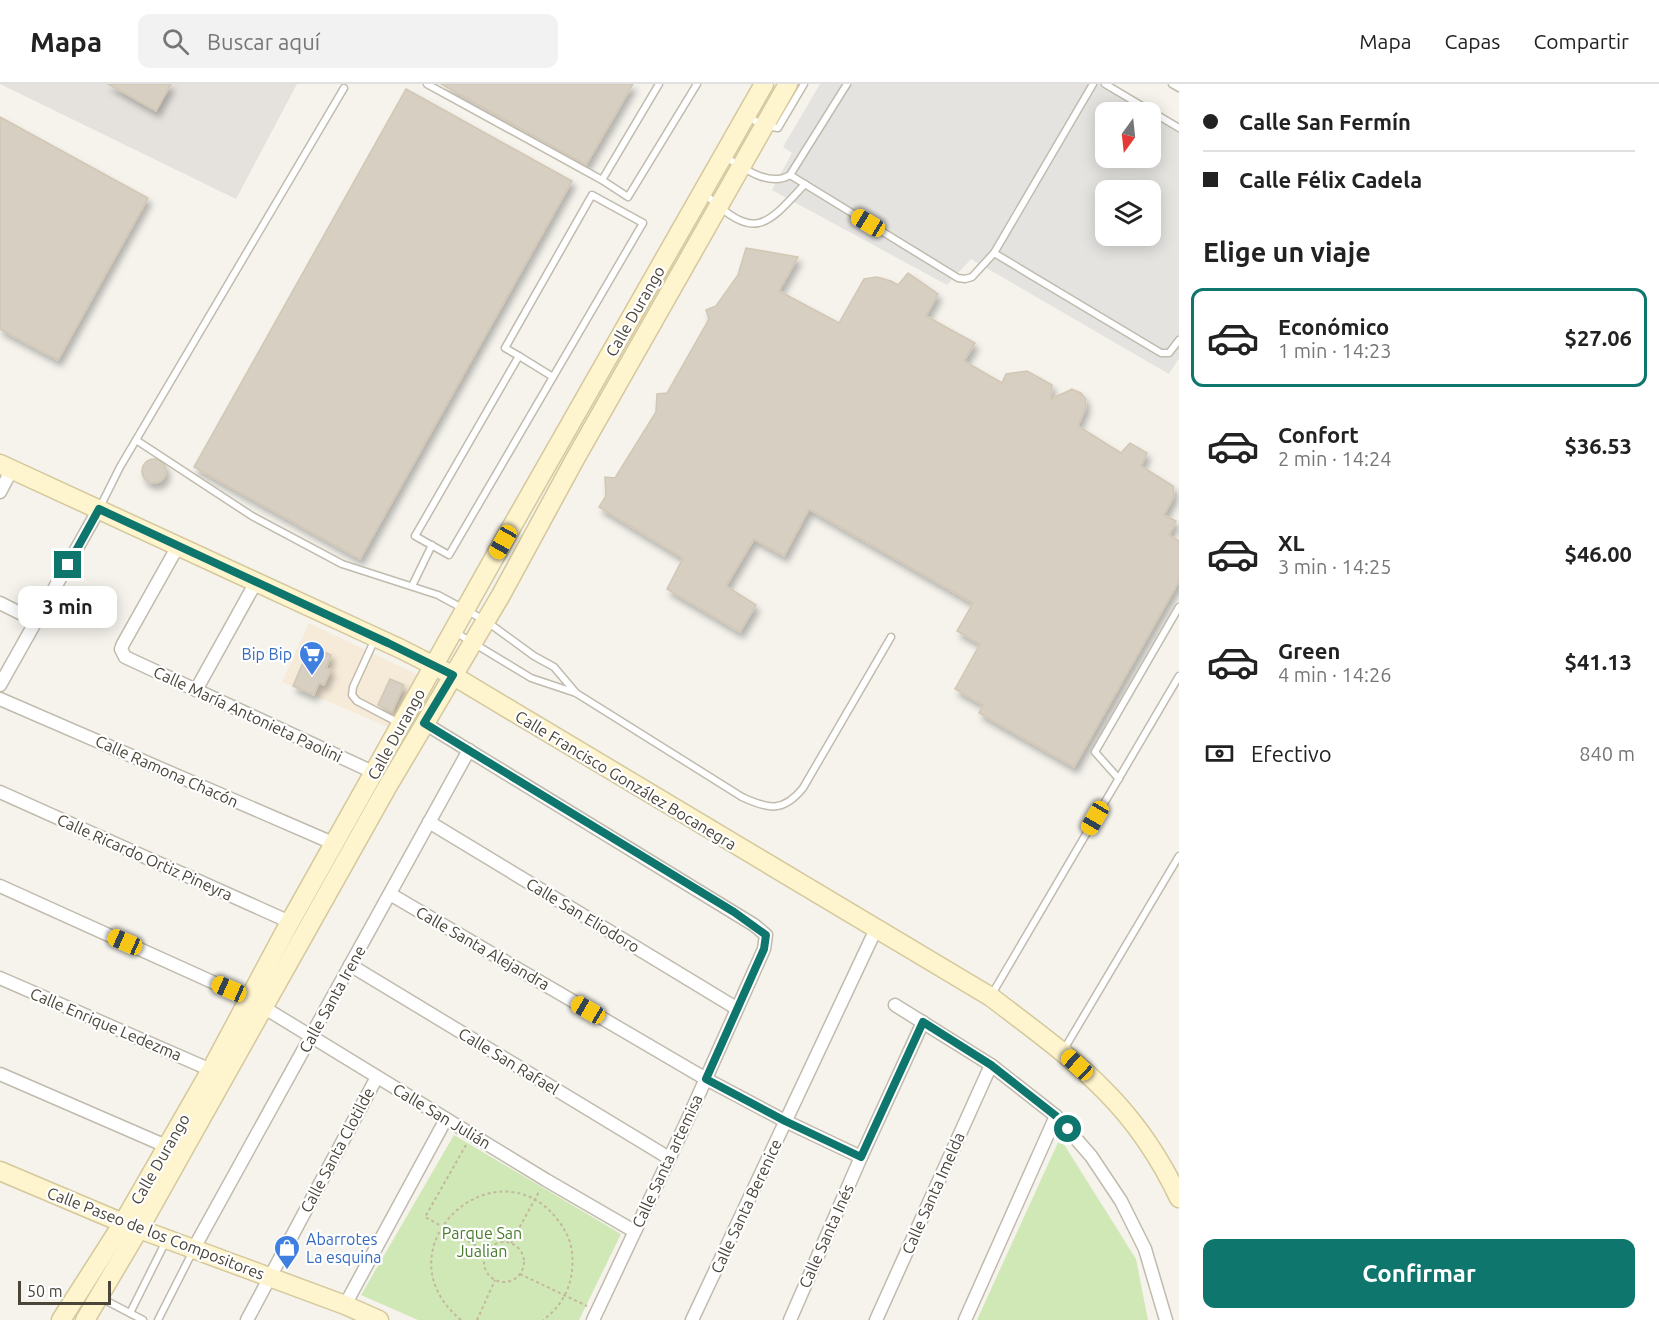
<!DOCTYPE html>
<html lang="es">
<head>
<meta charset="utf-8">
<style>
  :root { --surface:#fff; --page:#f2f2f2; --text:#222; --muted:#767676; --line:#e0e0e0; --accent:#0f766e }
  body { margin:0; font-family:Ubuntu,sans-serif; background:var(--page); color:var(--text); height:100vh; display:flex; flex-direction:column; font-size:22px; white-space:nowrap }
  * { box-sizing:border-box; margin:0 }
  p { font-size:20px; color:var(--muted) }
  .icon { flex:none; width:33px; height:33px; fill:none; stroke:currentColor; stroke-width:2; stroke-linecap:round; stroke-linejoin:round }
  .map { position:relative; flex:1; overflow:hidden }
  .details { display:flex; flex-direction:column; background:var(--surface); width:480px }
  .details>* { flex:none }
  .banner { display:grid; align-content:center; height:132px; padding:0 24px; background:var(--surface) }
  .needle { width:39px; rotate:195deg }
  .controls { position:absolute; left:1095px; top:18px; display:grid; gap:12px }
  .controls a { display:grid; place-items:center; width:66px; height:66px; border-radius:12px; background:var(--surface); box-shadow:0 3px 15px #0003; font-size:30px }
  .scale { position:absolute; left:18px; bottom:15px; width:93px; box-sizing:border-box; padding-left:6px; border:3px solid #4a4439; border-top:0; font-size:16px; line-height:21px; white-space:nowrap; color:#4a4439; -webkit-text-stroke:4px #fff; paint-order:stroke }
  .end { position:absolute; width:27px; height:27px; margin:-14px; border:8px solid #0f766e; background:#fff; box-shadow:0 0 0 3px #fff }
  .from { border-radius:50% }
  .bubble { position:absolute; height:42px; border-radius:12px; background:var(--surface); box-shadow:0 3px 15px #0003; font-size:20px; font-weight:700; line-height:42px; text-align:center }
  .car { position:absolute; width:18px; height:36px; margin:-18px -9px; border-radius:8px; box-shadow:0 0 4px 2px #0007; background:linear-gradient(#f5c518 24%,#345 0 40%,#f5c518 0 76%,#345 0 86%,#f5c518 0) }
  .banner b { display:flex; align-items:center; gap:21px; height:57px; font-size:22px }
  .banner b+b { border-top:2px solid var(--line) }
  .banner i { width:15px; height:15px; background:var(--text) }
  ul { padding:0; list-style:none }
  li { display:flex; align-items:center; gap:18px; height:99px; margin:0 12px 9px; padding:0 12px; border:3px solid transparent; border-radius:12px }
  li div { flex:1 }
  li b { display:block; font-size:22px }
  li em { font-style:normal; font-weight:700 }
  li.selected { border-color:var(--accent) }
  li>.icon { width:54px; height:54px; stroke-width:1.5 }
  h2 { padding:0 24px; font-size:27px; line-height:72px }
  .pay { display:flex; align-items:center; gap:15px; height:66px; padding:0 24px; font-size:22px }
  .pay p { margin-inline-start:auto }
  .primary-button { display:flex; gap:12px; margin-top:auto; padding:12px 24px }
  .primary-button a { flex:1; height:69px; border-radius:12px; background:var(--accent); color:#fff; font-size:24px; font-weight:700; line-height:69px; text-align:center }
  header { display:flex; align-items:center; gap:36px; box-sizing:border-box; height:84px; padding:0 30px; background:var(--surface); border-bottom:2px solid var(--line) }
  header strong { font-size:28px }
  nav { display:flex; gap:33px; margin-inline-start:auto; font-size:21px }
  .search { width:420px; height:54px; background:var(--page); display:flex; align-items:center; gap:15px; box-sizing:border-box; padding:0 21px; border-radius:12px; color:var(--muted); font-size:22px }
  main { display:flex; flex:1; min-height:0 }
  .map>svg:first-child { display:block }
  .commercial { fill:#f6ead8 }
  .industrial { fill:#e5e2dd }
  .green { fill:#d0e8b6 }
  .parking { fill:#e4e3e0; fill-rule:evenodd }
  .building { fill:#d7cfc1; stroke:#d2c7b4; stroke-width:1.5; filter:url(#shadow) }
  .lines { fill:none; stroke-linecap:round; stroke-linejoin:round }
  .lane-casing { stroke:#c1bbae; stroke-width:9 }
  .street-casing { stroke:#c1bbae; stroke-width:15 }
  .secondary-casing { stroke:#d4c89c; stroke-width:21 }
  .path { stroke:#c3b79f; stroke-width:2; stroke-dasharray:3 3; stroke-linecap:butt }
  .lane { stroke:#fff; stroke-width:6 }
  .street { stroke:#fff; stroke-width:12 }
  .secondary { stroke:#fef4ce; stroke-width:18 }
  .route { stroke:#0f766e; stroke-width:8 }
  .labels { text-anchor:middle; dominant-baseline:central; stroke-width:4.5; stroke-linejoin:round; paint-order:stroke }
  .street-label { font-size:16px; fill:#4a4439; stroke:#fff }
  .shop-label { font-size:16px; fill:#366cbe; stroke:#fff; text-anchor:end }
  .park-label { font-size:16px; fill:#487c2c; stroke:#fff }
</style>
</head>
<body>
<header>
<strong>Mapa</strong>
<div class="search"><svg class="icon" aria-label="search" viewBox="0 0 24 24"><circle cx="10" cy="10" r="6"/><path d="M15 15l6 6"/></svg>Buscar aquí</div>
<nav><a>Mapa</a><a>Capas</a><a>Compartir</a></nav>
</header>
<main>
<div class="map">
<svg width="1179" height="1236" viewBox="0 0 1179 1236">
  <defs>
    <filter id="shadow"><feDropShadow dx="3.5" dy="6" stdDeviation="3" flood-color="#0004"/></filter>
  </defs>
  <rect width="100%" height="100%" fill="#f5f3ec"/>
  <!-- commercial -->
  <polygon class="commercial" points="309,539 418,591 388,643 282,598"/>
  <!-- industrial -->
  <polygon class="industrial" points="0,0 297,0 236,115"/>
  <!-- green -->
  <g class="green">
    <polygon points="454,1051 621,1150 579,1236 418,1236 361,1211"/>
    <polygon points="1060,1054 1136,1175 1148,1236 977,1236"/>
  </g>
  <!-- parking -->
  <path class="parking" d="M820,0H1111L1179,41V274L1169,290L971,175L947,201L772,106L792,69L783,63ZM1106,28H1150V74H1106ZM1106,106H1150V152H1106Z"/>
  <!-- building -->
  <g class="building">
    <polygon points="108,0 171,0 156,27"/>
    <polygon points="441,0 633,0 586,81"/>
    <polygon points="406,5 572,97 360,475 194,383"/>
    <polygon points="0,33 148,114 58,276 0,245"/>
    <polygon points="746,164 798,173 779,207 839,239 864,195 877,193 891,197 898,201 908,189 938,210 926,232 975,259 964,277 1002,299 1006,290 1027,287 1052,301 1051,315 1072,305 1081,309 1085,314 1086,323 1078,342 1121,369 1130,359 1147,369 1141,382 1173,402 1174,412 1164,431 1176,437 1169,451 1179,457 1179,497 1074,683 979,629 983,621 955,605 980,560 957,547 973,519 809,425 784,472 754,455 726,502 756,521 740,548 667,505 683,474 599,423 606,412 605,393 615,394 656,328 657,310 667,309 709,235 706,226 716,222 738,191"/>
    <circle cx="154" cy="387" r="12"/>
    <polygon points="310,562 331,571 326,584 331,586 324,601 319,599 314,611 293,602"/>
    <polygon points="390,595 404,601 392,628 378,621"/>
  </g>
  <g class="lines">
    <defs>
      <g id="lane">
        <polyline points="427,0 602,96"/>
        <polyline points="659,0 602,96 628,113 697,0"/>
        <polyline points="1105,0 1179,44"/>
        <polyline points="1172,0 1179,4"/>
        <polyline points="746,32 765,42 778,44 804,0"/>
        <path d="M724,72C742,83 769,104 790,91L847,0"/>
        <polyline points="790,91 958,194 965,195 972,193 994,169 1093,0"/>
        <path d="M705,110C754,156 764,145 805,100"/>
        <polygon points="592,111 643,139 449,471 415,452 519,272 505,264"/>
        <polyline points="994,169 1161,269 1169,269 1179,256"/>
        <polyline points="519,272 553,293"/>
        <polyline points="136,356 252,432 342,480 438,511 486,537 534,572 554,583 576,609"/>
        <polyline points="99,425 120,383 344,4"/>
        <polyline points="412,502 432,461"/>
        <path d="M455,548L531,594L576,609L742,713C768,725 783,729 803,704L891,553"/>
        <polyline points="375,555 353,603 352,611 357,617 399,639"/>
        <polyline points="1119,695 1095,668 1179,523"/>
        <polyline points="992,910 1179,592"/>
        <polyline points="1063,967 1179,772"/>
        <polyline points="99,1213 143,1236"/>
        <polyline points="130,1229 166,1157"/>
        <polyline points="158,1236 193,1167"/>
      </g>
      <g id="street">
        <polyline points="0,408 12,385"/>
        <polyline points="178,462 123,560 121,565 125,573 375,689"/>
        <polyline points="0,519 36,537"/>
        <polyline points="0,601 99,425"/>
        <polyline points="196,606 256,498"/>
        <polyline points="0,615 335,760"/>
        <polyline points="424,639 754,841 766,851 764,865 686,1039 593,1236"/>
        <polyline points="0,708 290,838"/>
        <polyline points="429,738 736,924"/>
        <polyline points="0,802 250,915 546,1096 634,1147"/>
        <polyline points="390,810 706,995 785,1037 861,1073"/>
        <polyline points="350,881 669,1074"/>
        <polyline points="0,894 211,986"/>
        <polyline points="895,921 991,981 1056,1032 1091,1072 1121,1117 1145,1165 1166,1236"/>
        <polyline points="0,990 166,1062"/>
        <polyline points="194,1164 469,666"/>
        <polyline points="345,1221 446,1035"/>
        <polyline points="247,1236 377,993"/>
        <polyline points="692,1236 876,845"/>
        <polyline points="790,1236 861,1073 923,938"/>
        <polyline points="876,1236 991,981"/>
        <polyline points="965,1236 1056,1032"/>
      </g>
      <g id="secondary">
        <path d="M0,380L401,565L452,591L991,913C1030,943 1071,972 1105,1007C1135,1037 1161,1076 1179,1114"/>
        <polyline points="0,1087 123,1139 345,1221 379,1236"/>
        <polyline points="61,1236 123,1139 211,986 290,838 503,458 764,0"/>
        <polyline points="85,1236 139,1145 386,705 501,511 575,375 788,0"/>
      </g>
    </defs>
    <!-- lane casing -->
    <use href="#lane" class="lane-casing"/>
    <!-- street casing -->
    <use href="#street" class="street-casing"/>
    <!-- secondary casing -->
    <use href="#secondary" class="secondary-casing"/>
    <!-- path -->
    <g class="path">
      <polyline points="466,1061 425,1133 486,1167"/>
      <circle cx="504" cy="1178" r="20"/>
      <polyline points="511,1159 540,1106"/>
      <polyline points="520,1190 587,1222"/>
      <path d="M461,1236C378,1167 488,1062 552,1129C562,1140 571,1154 572,1169C575,1196 565,1220 543,1236"/>
      <polyline points="477,1236 495,1196"/>
    </g>
    <!-- lane -->
    <use href="#lane" class="lane"/>
    <!-- street -->
    <use href="#street" class="street"/>
    <!-- secondary -->
    <use href="#secondary" class="secondary"/>
  </g>
  <g class="lines">
    <!-- route -->
    <polyline class="route" points="68,481 99,425 388,559 453,591 424,639 734,828 766,851 764,865 706,995 785,1037 861,1073 923,938 991,981 1056,1032 1068,1045"/>
  </g>
  <!-- icons -->
  <defs>
    <symbol id="supermarket-pin" viewBox="-11 -11 22 30"><path d="M0 17L-7.5 6A9.5 9.5 0 1 1 7.5 6Z" fill="#3f7fe0" stroke="#fff"/><path d="M-6-5.5h2.5l.6 2H6L4.5 2H-2.5L-4.4-4H-6ZM-1.5 3.2a1.3 1.3 0 1 0 .1 0ZM3 3.2a1.3 1.3 0 1 0 .1 0Z" fill="#fff"/></symbol>
    <symbol id="shop-pin" viewBox="-11 -11 22 30"><path d="M0 17L-7.5 6A9.5 9.5 0 1 1 7.5 6Z" fill="#3f7fe0" stroke="#fff"/><path d="M-5-2.5h2.3a2.7 3.5 0 0 1 5.4 0H5L5.5 6h-11ZM-1.5-2.5h3a1.5 2.3 0 0 0-3 0Z" fill="#fff"/></symbol>
  </defs>
  <g fill-rule="evenodd">
    <use href="#supermarket-pin" x="297" y="555" width="30" height="40"/>
    <use href="#shop-pin" x="272" y="1149" width="30" height="40"/>
  </g>
  <g class="labels">
    <!-- street labels -->
    <g class="street-label">
      <text transform="translate(635 227) rotate(-60)">Calle Durango</text>
      <text transform="translate(248 630) rotate(25)">Calle María Antonieta Paolini</text>
      <text transform="translate(396 650) rotate(-61)">Calle Durango</text>
      <text transform="translate(167 687) rotate(24)">Calle Ramona Chacón</text>
      <text transform="translate(626 696) rotate(31)">Calle Francisco González Bocanegra</text>
      <text transform="translate(145 773) rotate(24)">Calle Ricardo Ortiz Pineyra</text>
      <text transform="translate(583 831) rotate(31)">Calle San Eliodoro</text>
      <text transform="translate(483 864) rotate(30)">Calle Santa Alejandra</text>
      <text transform="translate(332 915) rotate(-61)">Calle Santa Irene</text>
      <text transform="translate(106 940) rotate(23)">Calle Enrique Ledezma</text>
      <text transform="translate(509 977) rotate(31)">Calle San Rafael</text>
      <text transform="translate(442 1032) rotate(31)">Calle San Julián</text>
      <text transform="translate(337 1066) rotate(-62)">Calle Santa Clotilde</text>
      <text transform="translate(160 1075) rotate(-60)">Calle Durango</text>
      <text transform="translate(667 1077) rotate(-65)">Calle Santa artemisa</text>
      <text transform="translate(933 1109) rotate(-66)">Calle Santa Imelda</text>
      <text transform="translate(746 1122) rotate(-65)">Calle Santa Berenice</text>
      <text transform="translate(156 1149) rotate(21)">Calle Paseo de los Compositores</text>
      <text transform="translate(826 1152) rotate(-66)">Calle Santa Inés</text>
    </g>
    <!-- shop labels -->
    <g class="shop-label">
      <text x="292" y="570">Bip Bip</text>
      <text x="306" y="1155" text-anchor="start">Abarrotes<tspan x="306" dy="18">La esquina</tspan></text>
    </g>
    <!-- park labels -->
    <g class="park-label">
      <text x="482" y="1149">Parque San<tspan x="482" dy="18">Jualian</tspan></text>
    </g>
  </g>
</svg>
<div class="controls">
<a><svg class="needle" viewBox="-14 -14 28 28"><path d="M0-13l5 13h-10z" fill="#e53935"/><path d="M0 13l5-13h-10z" fill="#767676"/></svg></a>
<a><svg class="icon" aria-label="layers" viewBox="0 0 24 24"><path d="M12 4l9 5-9 5-9-5zM3 14l9 5 9-5"/></svg></a>
</div>
<div class="scale">50 m</div>
<i class="end from" style="left:1068px;top:1045px"></i>
<i class="end" style="left:68px;top:481px"></i>
<div class="bubble" style="left:18px;top:502px;width:99px">3 min</div>
<i class="car" style="left:868px;top:139px;rotate:301deg"></i>
<i class="car" style="left:503px;top:458px;rotate:209deg"></i>
<i class="car" style="left:1095px;top:734px;rotate:210deg"></i>
<i class="car" style="left:125px;top:858px;rotate:294deg"></i>
<i class="car" style="left:229px;top:905px;rotate:294deg"></i>
<i class="car" style="left:588px;top:926px;rotate:300deg"></i>
<i class="car" style="left:1077px;top:981px;rotate:313deg"></i>
</div>
<section class="details">
<div class="banner">
<b><i class="from"></i>Calle San Fermín</b>
<b><i></i>Calle Félix Cadela</b>
</div>
<h2>Elige un viaje</h2>
<ul>
<li class="selected"><svg class="icon" aria-label="car" viewBox="0 0 24 24"><path d="M5 17H2v-5l4-1 3-4h7l3 4 3 1v5h-3M9 17h6M6 11h13"/><circle cx="7" cy="17" r="2"/><circle cx="17" cy="17" r="2"/></svg><div><b>Económico</b><p>1 min · 14:23</p></div><em>$27.06</em></li>
<li><svg class="icon" aria-label="car" viewBox="0 0 24 24"><path d="M5 17H2v-5l4-1 3-4h7l3 4 3 1v5h-3M9 17h6M6 11h13"/><circle cx="7" cy="17" r="2"/><circle cx="17" cy="17" r="2"/></svg><div><b>Confort</b><p>2 min · 14:24</p></div><em>$36.53</em></li>
<li><svg class="icon" aria-label="car" viewBox="0 0 24 24"><path d="M5 17H2v-5l4-1 3-4h7l3 4 3 1v5h-3M9 17h6M6 11h13"/><circle cx="7" cy="17" r="2"/><circle cx="17" cy="17" r="2"/></svg><div><b>XL</b><p>3 min · 14:25</p></div><em>$46.00</em></li>
<li><svg class="icon" aria-label="car" viewBox="0 0 24 24"><path d="M5 17H2v-5l4-1 3-4h7l3 4 3 1v5h-3M9 17h6M6 11h13"/><circle cx="7" cy="17" r="2"/><circle cx="17" cy="17" r="2"/></svg><div><b>Green</b><p>4 min · 14:26</p></div><em>$41.13</em></li>
</ul>
<div class="pay"><svg class="icon" aria-label="cash" viewBox="0 0 24 24"><path d="M3 7h18v10H3z"/><circle cx="12" cy="12" r="2"/></svg>Efectivo<p>840 m</p></div>
<div class="primary-button"><a>Confirmar</a></div>
</section>
</main>
</body>
</html>
